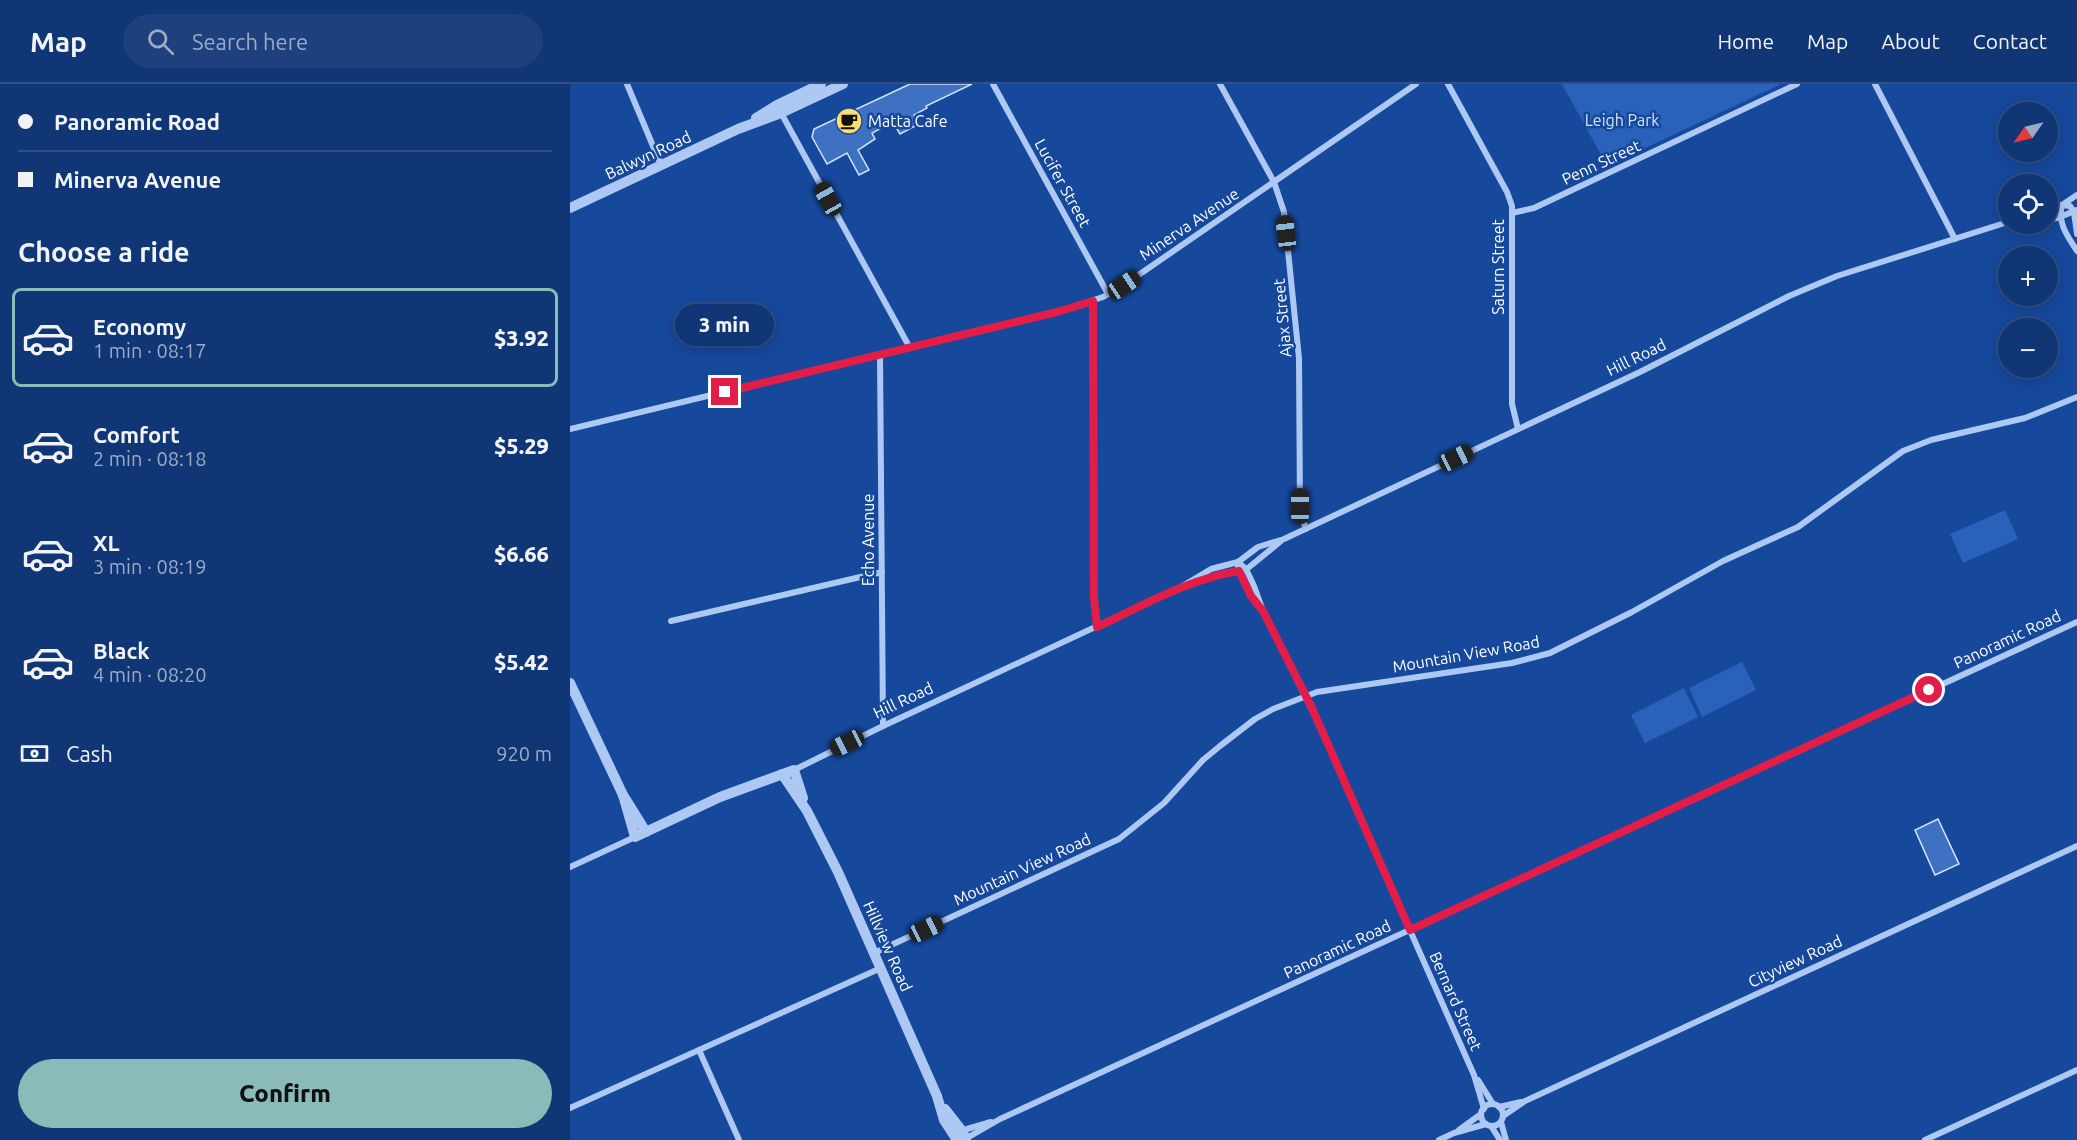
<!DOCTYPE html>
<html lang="en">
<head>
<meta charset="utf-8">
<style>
  :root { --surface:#103675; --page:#1e417d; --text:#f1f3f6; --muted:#9cabc5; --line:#305087; --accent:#8bbbb9 }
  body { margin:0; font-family:Ubuntu,sans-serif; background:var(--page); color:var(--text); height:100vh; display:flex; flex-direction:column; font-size:22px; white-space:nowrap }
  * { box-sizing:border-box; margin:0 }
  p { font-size:20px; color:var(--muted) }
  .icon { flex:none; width:33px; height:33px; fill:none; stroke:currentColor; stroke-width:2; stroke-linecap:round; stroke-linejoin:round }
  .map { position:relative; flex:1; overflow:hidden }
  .drawer { display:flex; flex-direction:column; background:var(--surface); width:570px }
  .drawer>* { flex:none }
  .guide { display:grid; align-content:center; height:132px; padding:0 18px; background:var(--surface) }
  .needle { width:39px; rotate:236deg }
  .controls { position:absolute; left:1428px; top:18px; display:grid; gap:12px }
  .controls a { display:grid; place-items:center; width:60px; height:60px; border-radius:50%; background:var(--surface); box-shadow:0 3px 15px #0003,0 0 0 2px var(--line); font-size:30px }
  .end { position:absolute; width:27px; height:27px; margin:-14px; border:8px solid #e11d48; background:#fff; box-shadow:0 0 0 3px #fff }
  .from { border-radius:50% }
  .bubble { position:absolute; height:42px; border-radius:21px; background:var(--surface); box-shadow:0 3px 15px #0003,0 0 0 2px var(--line); font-size:20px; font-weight:800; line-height:42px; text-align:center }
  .car { position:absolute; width:18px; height:36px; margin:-18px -9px; border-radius:8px; box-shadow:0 0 4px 2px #0007; background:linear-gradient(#222 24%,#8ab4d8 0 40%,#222 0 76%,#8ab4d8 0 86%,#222 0) }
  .guide b { display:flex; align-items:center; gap:21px; height:57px; font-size:22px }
  .guide b+b { border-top:2px solid var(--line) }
  .guide i { width:15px; height:15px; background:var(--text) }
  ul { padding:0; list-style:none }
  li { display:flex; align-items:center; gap:18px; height:99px; margin:0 12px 9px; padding:0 6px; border:3px solid transparent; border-radius:9px }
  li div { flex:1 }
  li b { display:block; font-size:22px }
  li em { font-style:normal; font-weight:800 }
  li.active { border-color:var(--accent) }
  li>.icon { width:54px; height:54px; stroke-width:1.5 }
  h2 { padding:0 18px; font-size:27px; line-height:72px }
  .pay { display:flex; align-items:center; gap:15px; height:66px; padding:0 18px; font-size:22px }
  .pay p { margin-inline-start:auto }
  .action { display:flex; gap:12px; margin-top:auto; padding:12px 18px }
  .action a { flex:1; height:69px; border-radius:36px; background:var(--accent); color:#111; font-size:24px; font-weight:800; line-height:69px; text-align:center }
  header { display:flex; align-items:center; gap:36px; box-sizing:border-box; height:84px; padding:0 30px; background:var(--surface); border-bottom:2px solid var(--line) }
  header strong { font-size:28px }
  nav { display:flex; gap:33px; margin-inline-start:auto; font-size:21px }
  .search { width:420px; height:54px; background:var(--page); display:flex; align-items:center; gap:15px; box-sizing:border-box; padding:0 21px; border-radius:33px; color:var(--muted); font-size:22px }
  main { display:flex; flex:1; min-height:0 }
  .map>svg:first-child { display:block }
  .green { fill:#2a61ba }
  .building { fill:#3f71c3; stroke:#d5e4fd; stroke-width:1.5 }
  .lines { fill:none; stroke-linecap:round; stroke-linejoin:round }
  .minor { stroke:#adc8f3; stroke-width:6 }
  .tertiary { stroke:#adc8f3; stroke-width:10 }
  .route { stroke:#e11d48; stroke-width:8 }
  .labels { text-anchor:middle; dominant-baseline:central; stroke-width:5; stroke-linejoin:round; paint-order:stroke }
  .park-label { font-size:16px; fill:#d5e4fd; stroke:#16489c }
  .poi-label { font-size:16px; fill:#fff; stroke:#16489c; text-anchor:start }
  .street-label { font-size:16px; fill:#fff; stroke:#16489c }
</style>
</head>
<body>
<header>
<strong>Map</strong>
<div class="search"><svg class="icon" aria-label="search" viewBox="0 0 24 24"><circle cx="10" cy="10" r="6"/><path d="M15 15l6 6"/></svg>Search here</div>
<nav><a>Home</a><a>Map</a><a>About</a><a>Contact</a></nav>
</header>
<main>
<section class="drawer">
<div class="guide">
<b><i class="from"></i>Panoramic Road</b>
<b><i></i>Minerva Avenue</b>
</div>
<h2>Choose a ride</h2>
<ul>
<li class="active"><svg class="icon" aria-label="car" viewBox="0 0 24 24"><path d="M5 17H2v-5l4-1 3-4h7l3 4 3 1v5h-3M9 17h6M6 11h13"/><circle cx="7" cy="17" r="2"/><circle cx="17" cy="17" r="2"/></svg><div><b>Economy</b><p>1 min · 08:17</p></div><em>$3.92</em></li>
<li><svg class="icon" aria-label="car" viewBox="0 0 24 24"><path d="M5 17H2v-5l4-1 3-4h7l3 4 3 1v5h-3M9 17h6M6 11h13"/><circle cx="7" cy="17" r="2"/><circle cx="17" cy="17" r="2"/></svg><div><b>Comfort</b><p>2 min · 08:18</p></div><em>$5.29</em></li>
<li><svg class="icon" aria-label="car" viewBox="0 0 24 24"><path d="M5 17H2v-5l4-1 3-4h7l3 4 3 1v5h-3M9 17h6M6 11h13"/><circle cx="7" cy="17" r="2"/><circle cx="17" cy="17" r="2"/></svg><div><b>XL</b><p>3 min · 08:19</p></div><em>$6.66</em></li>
<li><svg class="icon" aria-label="car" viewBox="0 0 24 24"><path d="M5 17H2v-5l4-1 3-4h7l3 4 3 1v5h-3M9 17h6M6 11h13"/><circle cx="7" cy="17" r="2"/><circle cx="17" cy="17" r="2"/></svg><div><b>Black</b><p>4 min · 08:20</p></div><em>$5.42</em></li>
</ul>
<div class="pay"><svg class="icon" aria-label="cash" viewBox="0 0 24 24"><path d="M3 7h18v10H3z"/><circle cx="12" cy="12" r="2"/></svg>Cash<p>920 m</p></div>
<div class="action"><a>Confirm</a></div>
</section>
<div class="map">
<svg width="1507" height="1056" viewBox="0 0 1507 1056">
  <rect width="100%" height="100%" fill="#16489c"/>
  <!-- green -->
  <g class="green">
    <polygon points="992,0 1211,0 1037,82"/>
    <polygon points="1435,426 1448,455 1393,479 1380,450"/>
    <polygon points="1172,578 1186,606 1132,633 1119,604"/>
    <polygon points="1114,604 1128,633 1075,659 1061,631"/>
  </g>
  <!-- building -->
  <g class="building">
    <polygon points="340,0 402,0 356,22 357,24 344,31 349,40 330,50 323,38 302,49 305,55 288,66 299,86 289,91 277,69 257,80 242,53 244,45"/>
    <polygon points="1368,735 1389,780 1365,791 1345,746"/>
  </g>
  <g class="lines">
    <!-- minor -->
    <g class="minor">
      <polyline points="57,0 91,81"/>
      <polyline points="423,0 538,210"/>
      <polyline points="650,0 704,98 714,128 729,274 730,428 736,445"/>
      <polyline points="878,0 937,108 942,122 942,320 948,345"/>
      <polyline points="1305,0 1385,155"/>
      <polyline points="210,27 340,264"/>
      <polyline points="1478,126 1492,121 1507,111"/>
      <polyline points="942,129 964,124 1227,0"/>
      <polyline points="1478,136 1490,133 1507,126"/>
      <path d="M1507,150L1504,128L1500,122L1492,121C1487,139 1498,153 1507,167"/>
      <polyline points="523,217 524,514 527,543"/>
      <polyline points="310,271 313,642"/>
      <polyline points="0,345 487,228 533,213 554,201 846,0"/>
      <polyline points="668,478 676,485 684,502 693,527 746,634 904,991 914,1025"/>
      <polyline points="668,483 681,512 689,522"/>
      <polyline points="611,503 641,485 668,478 688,463 714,455 1070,288 1219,212 1267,192 1438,138"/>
      <polyline points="101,537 312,488"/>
      <polyline points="224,686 313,642 611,503 648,491 678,484 711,457"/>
      <polyline points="0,783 65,753"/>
      <polyline points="304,869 549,755 594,719 633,676 650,662 685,635 703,625 747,608 942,579 980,569 1062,528 1153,477 1228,443 1333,367 1361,356 1455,334 1507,313"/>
      <polyline points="129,966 169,1056"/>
      <polyline points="908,996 923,1020"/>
      <circle cx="922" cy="1031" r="11"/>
      <polyline points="929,1023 951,1018"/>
      <polyline points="0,1024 311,884"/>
      <polyline points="933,1032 955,1017 1507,762"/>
      <polyline points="931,1038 936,1056"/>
      <polyline points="921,1042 930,1056"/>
      <polyline points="889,1046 911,1030"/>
      <polyline points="392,1049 397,1045 421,1038"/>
      <polyline points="395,1055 430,1035 1507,538"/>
      <polyline points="869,1056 884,1049 916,1040"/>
      <polyline points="1355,1056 1507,986"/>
    </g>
    <!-- tertiary -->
    <g class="tertiary">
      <polyline points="186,34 207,21 251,0"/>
      <polyline points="0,124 168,45 211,29 273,0"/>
      <polyline points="0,599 53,711 76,748"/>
      <polyline points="212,690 237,727 268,788 367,1012 374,1036 387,1056"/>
      <polyline points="53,711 65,753 150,713 224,686 233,714"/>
      <polyline points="375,1025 393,1048 396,1056"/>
    </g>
  </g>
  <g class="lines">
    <!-- route -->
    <path class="route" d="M155,308L487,228L523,217L524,514L527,543C572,522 618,495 669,487L681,512L693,527L742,624L840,846L1359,606"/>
  </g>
  <!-- icons -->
  <defs>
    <symbol id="cafe-disc" viewBox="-11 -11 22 22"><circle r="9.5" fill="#ffde6e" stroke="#16489c"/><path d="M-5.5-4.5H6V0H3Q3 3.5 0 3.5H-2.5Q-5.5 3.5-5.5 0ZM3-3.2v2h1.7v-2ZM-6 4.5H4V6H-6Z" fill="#111"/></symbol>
  </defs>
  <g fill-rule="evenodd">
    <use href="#cafe-disc" x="264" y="22" width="30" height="30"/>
  </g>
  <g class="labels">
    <!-- park labels -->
    <g class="park-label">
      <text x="1052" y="36">Leigh Park</text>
    </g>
    <!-- poi labels -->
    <g class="poi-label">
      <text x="298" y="37">Matta Cafe</text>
    </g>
    <!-- street labels -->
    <g class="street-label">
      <text transform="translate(78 71) rotate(-25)">Balwyn Road</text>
      <text transform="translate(1031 78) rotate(-25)">Penn Street</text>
      <text transform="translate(493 99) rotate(61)">Lucifer Street</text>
      <text transform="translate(619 140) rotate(-34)">Minerva Avenue</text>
      <text transform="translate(928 183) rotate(-90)">Saturn Street</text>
      <text transform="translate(712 234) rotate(-95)">Ajax Street</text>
      <text transform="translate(1066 273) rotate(-26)">Hill Road</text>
      <text transform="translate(298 456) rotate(-90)">Echo Avenue</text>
      <text transform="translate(1437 555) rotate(-25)">Panoramic Road</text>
      <text transform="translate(896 570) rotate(-10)">Mountain View Road</text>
      <text transform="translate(333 616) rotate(-25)">Hill Road</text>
      <text transform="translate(452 785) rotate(-25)">Mountain View Road</text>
      <text transform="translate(318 862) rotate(66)">Hillview Road</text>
      <text transform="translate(767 865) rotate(-25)">Panoramic Road</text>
      <text transform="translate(1225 877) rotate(-25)">Cityview Road</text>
      <text transform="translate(886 917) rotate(66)">Bernard Street</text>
    </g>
  </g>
</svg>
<div class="controls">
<a><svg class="needle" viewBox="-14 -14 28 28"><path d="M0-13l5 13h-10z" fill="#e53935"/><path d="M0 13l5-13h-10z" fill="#9cabc5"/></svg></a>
<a><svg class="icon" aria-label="locate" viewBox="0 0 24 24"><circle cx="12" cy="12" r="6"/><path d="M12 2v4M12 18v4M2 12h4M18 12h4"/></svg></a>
<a>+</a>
<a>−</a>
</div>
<i class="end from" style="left:1359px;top:606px"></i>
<i class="end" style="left:155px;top:308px"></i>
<div class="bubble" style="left:105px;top:220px;width:99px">3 min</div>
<i class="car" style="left:258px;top:115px;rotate:331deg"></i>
<i class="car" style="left:716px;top:149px;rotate:353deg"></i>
<i class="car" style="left:554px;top:201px;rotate:56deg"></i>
<i class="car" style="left:886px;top:374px;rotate:65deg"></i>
<i class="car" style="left:730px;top:422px;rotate:0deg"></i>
<i class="car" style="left:277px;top:659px;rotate:244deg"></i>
<i class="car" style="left:356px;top:845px;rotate:65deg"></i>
</div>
</main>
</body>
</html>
